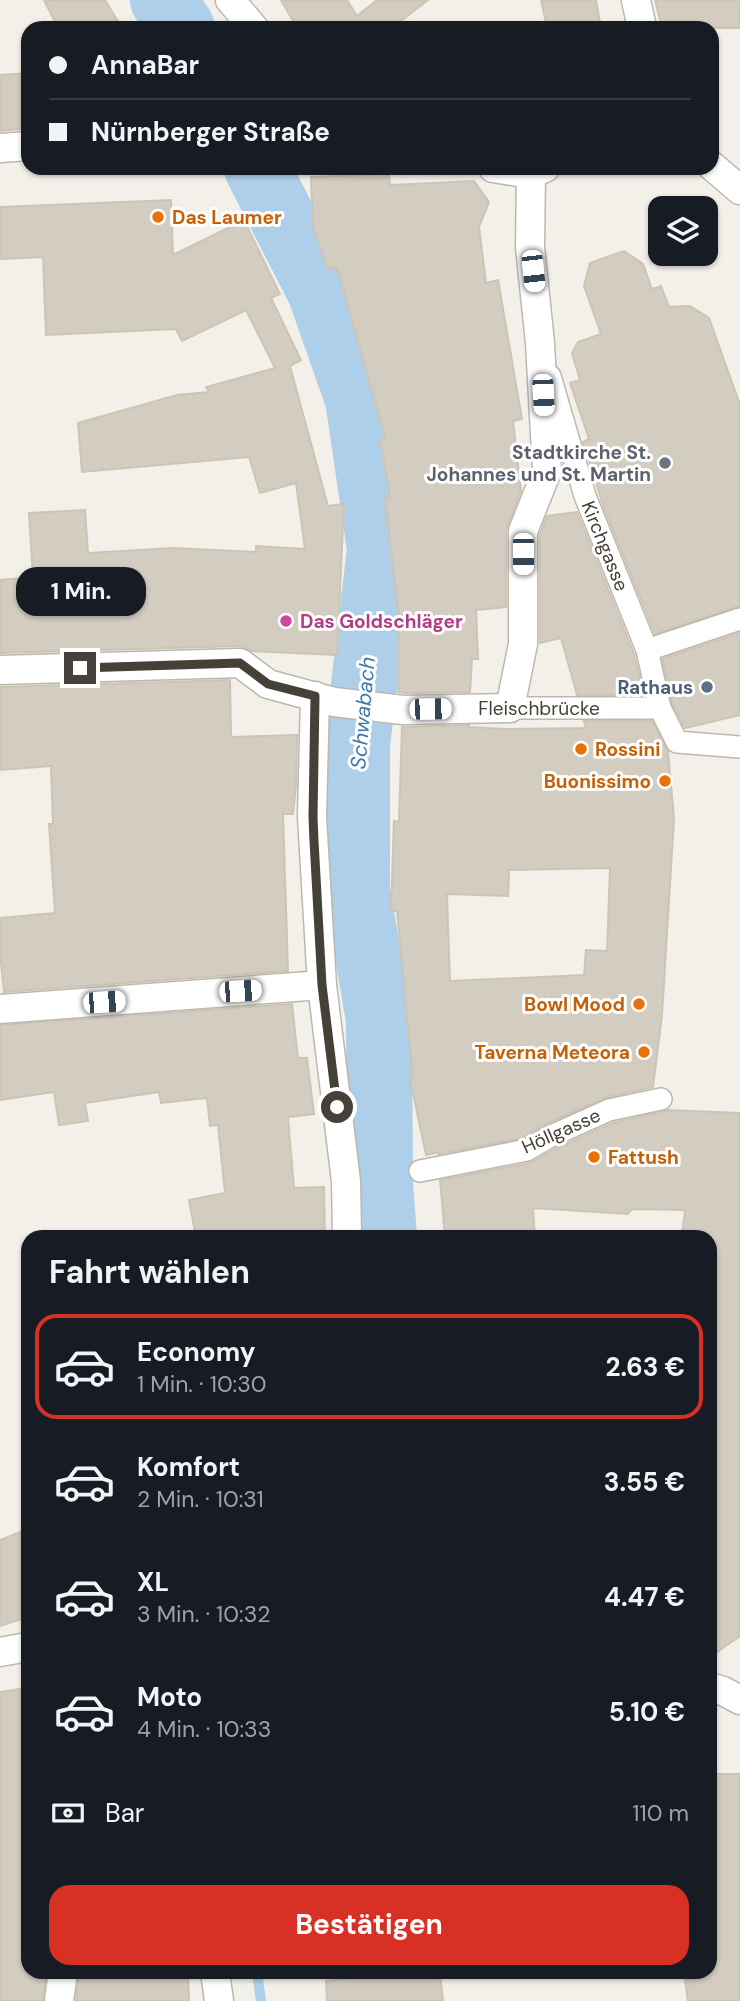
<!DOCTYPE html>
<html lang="de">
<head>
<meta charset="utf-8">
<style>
  :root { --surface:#171b24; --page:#242831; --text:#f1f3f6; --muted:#9ea1a6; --line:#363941; --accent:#d93025 }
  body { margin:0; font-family:"DM Sans",sans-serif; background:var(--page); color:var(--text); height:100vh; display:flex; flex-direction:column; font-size:26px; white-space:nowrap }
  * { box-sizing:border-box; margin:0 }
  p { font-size:23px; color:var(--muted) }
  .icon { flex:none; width:38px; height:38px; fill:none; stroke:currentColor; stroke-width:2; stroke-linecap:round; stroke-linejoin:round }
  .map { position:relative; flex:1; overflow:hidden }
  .sheet { position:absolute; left:21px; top:1230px; width:696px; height:749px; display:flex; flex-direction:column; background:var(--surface); border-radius:21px; box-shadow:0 2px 5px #0004 }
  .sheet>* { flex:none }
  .top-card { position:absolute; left:21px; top:21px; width:698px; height:154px; border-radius:21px; box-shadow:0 2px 5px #0004; display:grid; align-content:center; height:154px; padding:0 28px; background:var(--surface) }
  .tools { position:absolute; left:648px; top:196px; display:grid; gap:14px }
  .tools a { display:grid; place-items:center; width:70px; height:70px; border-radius:14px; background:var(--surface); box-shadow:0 2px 5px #0004; font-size:35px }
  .end { position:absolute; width:32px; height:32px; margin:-16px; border:9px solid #464138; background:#fff; box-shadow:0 0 0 4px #fff }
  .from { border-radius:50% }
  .bubble { position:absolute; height:49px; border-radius:21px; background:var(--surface); box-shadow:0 2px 5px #0004; font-size:23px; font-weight:700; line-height:49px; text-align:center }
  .car { position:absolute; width:21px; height:42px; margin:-21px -10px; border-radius:9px; box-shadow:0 0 5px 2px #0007; background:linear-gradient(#fff 24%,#345 0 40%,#fff 0 76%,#345 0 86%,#fff 0) }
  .top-card b { display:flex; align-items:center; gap:24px; height:66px; font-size:26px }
  .top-card b+b { border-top:2px solid var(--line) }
  .top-card i { width:18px; height:18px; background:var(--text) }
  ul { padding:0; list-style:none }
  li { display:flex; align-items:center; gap:21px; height:105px; margin:0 14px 10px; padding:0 14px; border:4px solid transparent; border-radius:21px }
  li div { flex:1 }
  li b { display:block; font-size:26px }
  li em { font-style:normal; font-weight:700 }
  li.current { border-color:var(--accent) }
  li>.icon { width:63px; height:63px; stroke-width:1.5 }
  h2 { padding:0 28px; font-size:32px; line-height:84px }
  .pay { display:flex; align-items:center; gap:18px; height:77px; padding:0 28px; font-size:26px }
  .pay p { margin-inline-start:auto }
  .action { display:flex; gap:14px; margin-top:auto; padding:14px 28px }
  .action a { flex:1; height:80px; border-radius:21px; background:var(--accent); color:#fff; font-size:28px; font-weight:700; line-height:80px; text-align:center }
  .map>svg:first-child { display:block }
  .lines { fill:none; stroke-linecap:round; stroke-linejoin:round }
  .stream { stroke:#adcfe9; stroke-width:10 }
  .river { stroke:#adcfe9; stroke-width:66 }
  .building { fill:#d3ccc0; stroke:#cdc4b4; stroke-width:2; fill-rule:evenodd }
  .pedestrian-casing { stroke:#bdb8ad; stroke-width:24 }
  .minor-casing { stroke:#bdb8ad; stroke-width:31 }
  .pedestrian { stroke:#fff; stroke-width:21 }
  .minor { stroke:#fff; stroke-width:28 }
  .route { stroke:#464138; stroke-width:9 }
  .food-dot { fill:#e8710a; stroke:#fff; stroke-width:2.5 }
  .worship-dot { fill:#6b7280; stroke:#fff; stroke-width:2.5 }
  .hotel-dot { fill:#d1479c; stroke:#fff; stroke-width:2.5 }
  .service-dot { fill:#5c6f8a; stroke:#fff; stroke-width:2.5 }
  .labels { text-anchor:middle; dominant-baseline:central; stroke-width:6; stroke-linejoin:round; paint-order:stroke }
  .food-label { font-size:19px; font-weight:bold; fill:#c56008; stroke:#fff; text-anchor:start }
  .worship-label { font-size:19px; font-weight:bold; fill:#5b616d; stroke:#fff; text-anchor:end }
  .street-label { font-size:19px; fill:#464138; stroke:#fff }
  .hotel-label { font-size:19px; font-weight:bold; fill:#b23c85; stroke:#fff; text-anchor:start }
  .service-label { font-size:19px; font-weight:bold; fill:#4e5e75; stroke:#fff; text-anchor:end }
  .water-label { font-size:21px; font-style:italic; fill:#3d78a7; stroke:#fff }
</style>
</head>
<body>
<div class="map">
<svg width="740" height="2001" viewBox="0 0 740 2001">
  <rect width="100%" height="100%" fill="#f3f0e9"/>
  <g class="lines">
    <!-- stream -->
    <polyline class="stream" points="257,1972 261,2001"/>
    <!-- river -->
    <g class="river">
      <polyline points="163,0 182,28"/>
      <polyline points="257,168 320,291 358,399 380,549 357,745 357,890 379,1020 380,1184 384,1237"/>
    </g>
  </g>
  <!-- building -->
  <g class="building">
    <polygon points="44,0 105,0 122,28 58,28"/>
    <polygon points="281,0 347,0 357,16 377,0 428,0 392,28 297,28"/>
    <polygon points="541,0 596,0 601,28 547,28"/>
    <polygon points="655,0 740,0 740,28 662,28"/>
    <polygon points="28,73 28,128 0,131 0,75"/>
    <polygon points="389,174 390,185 474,181 489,202 479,227 486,283 498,280 522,419 513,421 521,491 506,530 506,607 476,610 478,659 472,659 470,692 404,693 398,692 399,618 385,498 390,497 380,439 385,437 337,268 328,269 313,227 311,177"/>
    <polygon points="171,200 173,255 244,220 280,294 271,298 301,360 290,366 328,506 344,504 337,655 251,651 240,646 0,653 0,580 33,577 29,513 85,510 88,553 173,548 256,552 256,546 305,549 296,483 260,493 249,457 82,472 78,423 177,395 209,392 206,387 275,368 246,310 182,341 176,329 46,335 43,257 0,259 0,207"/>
    <polygon points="624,251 643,264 652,289 661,286 669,307 690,306 709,318 740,405 740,606 655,634 604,508 583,442 589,439 570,383 580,380 572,353 578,342 601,334 584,286 590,263"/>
    <polygon points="577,512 634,654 644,695 577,695 561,638 540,643 540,534 547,516"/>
    <polygon points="740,633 740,715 685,728 672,704 662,659"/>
    <polygon points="230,680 231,737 297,735 296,786 293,814 283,814 288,971 4,992 0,953 0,918 55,913 49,824 53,824 51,766 0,770 0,687"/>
    <path d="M584,721H652L668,751L674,819L662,1015L653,1087L604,1098L544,1125L522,1138L438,1154V1152L426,1155L410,1079H413L397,911H391L394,821L399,822L402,727L469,725V727L506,729L586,728ZM610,868L607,951L586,950L584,975L450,981L447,894L508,896L509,870Z"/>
    <polygon points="292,1004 298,1058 307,1058 314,1114 288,1117 294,1188 324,1187 325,1237 196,1237 189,1200 225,1193 218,1125 210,1126 207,1098 161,1103 159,1092 85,1103 88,1121 59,1125 54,1092 0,1100 0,1025"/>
    <polygon points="667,1110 740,1113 740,1636 710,1657 710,1237 682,1237 685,1210 632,1209 628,1214 533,1208 535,1237 445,1237 440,1180 530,1163 555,1149 613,1123"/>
    <polygon points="28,1529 28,1617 0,1626 0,1540"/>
    <polygon points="28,1688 28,1972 46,1972 43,2001 0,2001 0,1692"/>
    <polygon points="710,1774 740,1774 740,2001 688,2001 684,1972 710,1972"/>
    <polygon points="79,1972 188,1972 189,2001 76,2001"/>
    <polygon points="402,1972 440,1972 443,2001 327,2001 326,1981"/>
  </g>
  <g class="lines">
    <defs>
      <g id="pedestrian">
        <polyline points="550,376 585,496 647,650 660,708 677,742 740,747"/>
        <polyline points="647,650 740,619"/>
        <polyline points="510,708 660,708"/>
        <polyline points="420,1171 527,1150 549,1137 609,1110 661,1099"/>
      </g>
      <g id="minor">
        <polyline points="230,0 254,28"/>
        <polyline points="636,0 642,28"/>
        <polyline points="0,148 28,146"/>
        <polyline points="712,166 740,190"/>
        <polyline points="493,168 531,174 545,168"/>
        <polyline points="0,670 240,663 268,684 334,702 403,710 510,708 523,644 523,531 547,471 540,343 530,247 531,174"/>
        <polyline points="315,696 312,817 322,985 346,1181 347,1237"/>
        <polyline points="0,1009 322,985"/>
        <polyline points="0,1652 28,1647"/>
        <polyline points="710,1687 723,1691 740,1700"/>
        <polyline points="215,1972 219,2001"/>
        <polyline points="59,2001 63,1972"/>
      </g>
    </defs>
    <!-- pedestrian casing -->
    <use href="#pedestrian" class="pedestrian-casing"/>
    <!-- minor casing -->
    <use href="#minor" class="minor-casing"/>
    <!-- pedestrian -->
    <use href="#pedestrian" class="pedestrian"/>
    <!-- minor -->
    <use href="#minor" class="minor"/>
  </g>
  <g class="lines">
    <!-- route -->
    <polyline class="route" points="80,668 240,663 268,684 315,696 313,817 314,841 322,985 337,1107"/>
  </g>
  <!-- markers -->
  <g class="food-dot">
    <circle cx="158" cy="217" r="7"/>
    <circle cx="581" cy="749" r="7"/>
    <circle cx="665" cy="781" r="7"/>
    <circle cx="639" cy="1004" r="7"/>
    <circle cx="644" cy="1052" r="7"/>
    <circle cx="594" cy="1157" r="7"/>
  </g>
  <circle class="worship-dot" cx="665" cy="463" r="7"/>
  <circle class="hotel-dot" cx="286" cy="621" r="7"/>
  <circle class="service-dot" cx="707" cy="687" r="7"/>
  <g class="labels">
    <!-- food labels -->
    <g class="food-label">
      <text x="172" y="217">Das Laumer</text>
      <text x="595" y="749">Rossini</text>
      <text x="651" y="781" text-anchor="end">Buonissimo</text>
      <text x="625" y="1004" text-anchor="end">Bowl Mood</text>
      <text x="630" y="1052" text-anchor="end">Taverna Meteora</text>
      <text x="608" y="1157">Fattush</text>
    </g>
    <!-- worship labels -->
    <g class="worship-label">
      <text x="651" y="452">Stadtkirche St.<tspan x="651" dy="22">Johannes und St. Martin</tspan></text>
    </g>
    <!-- street labels -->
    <g class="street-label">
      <text transform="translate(605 546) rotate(68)">Kirchgasse</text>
      <text x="539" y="708">Fleischbrücke</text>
      <text transform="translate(561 1131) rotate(-24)">Höllgasse</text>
    </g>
    <!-- hotel labels -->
    <g class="hotel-label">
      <text x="300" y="621">Das Goldschläger</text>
    </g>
    <!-- service labels -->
    <g class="service-label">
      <text x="693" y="687">Rathaus</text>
    </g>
    <!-- water labels -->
    <g class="water-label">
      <text transform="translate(363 713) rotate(-85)">Schwabach</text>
    </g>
  </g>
</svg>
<div class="tools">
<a><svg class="icon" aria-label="layers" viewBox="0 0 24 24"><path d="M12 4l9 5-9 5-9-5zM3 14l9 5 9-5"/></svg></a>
</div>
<i class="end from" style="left:337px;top:1107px"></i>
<i class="end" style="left:80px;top:668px"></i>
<div class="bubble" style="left:16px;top:567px;width:130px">1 Min.</div>
<i class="car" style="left:533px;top:271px;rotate:174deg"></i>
<i class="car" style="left:543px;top:395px;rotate:177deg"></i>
<i class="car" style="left:523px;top:554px;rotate:180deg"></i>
<i class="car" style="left:430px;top:709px;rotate:89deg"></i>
<i class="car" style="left:240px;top:991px;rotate:86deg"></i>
<i class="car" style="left:104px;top:1002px;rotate:86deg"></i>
<div class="top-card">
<b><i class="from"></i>AnnaBar</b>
<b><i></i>Nürnberger Straße</b>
</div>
<section class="sheet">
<h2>Fahrt wählen</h2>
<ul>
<li class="current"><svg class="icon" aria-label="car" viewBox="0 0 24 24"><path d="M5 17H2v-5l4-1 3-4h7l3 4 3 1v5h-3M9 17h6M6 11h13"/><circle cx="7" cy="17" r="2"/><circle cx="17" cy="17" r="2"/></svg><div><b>Economy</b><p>1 Min. · 10:30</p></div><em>2.63 €</em></li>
<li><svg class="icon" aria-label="car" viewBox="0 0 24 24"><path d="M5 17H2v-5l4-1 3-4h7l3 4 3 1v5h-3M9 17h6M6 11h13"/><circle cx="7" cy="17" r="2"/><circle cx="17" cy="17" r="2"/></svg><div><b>Komfort</b><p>2 Min. · 10:31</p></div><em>3.55 €</em></li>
<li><svg class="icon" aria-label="car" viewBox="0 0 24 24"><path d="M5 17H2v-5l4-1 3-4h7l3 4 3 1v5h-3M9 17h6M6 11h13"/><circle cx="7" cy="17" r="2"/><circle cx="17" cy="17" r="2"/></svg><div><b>XL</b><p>3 Min. · 10:32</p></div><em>4.47 €</em></li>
<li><svg class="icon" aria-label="car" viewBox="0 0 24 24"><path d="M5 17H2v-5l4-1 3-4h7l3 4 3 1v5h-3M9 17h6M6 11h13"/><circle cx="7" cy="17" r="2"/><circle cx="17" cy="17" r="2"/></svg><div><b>Moto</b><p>4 Min. · 10:33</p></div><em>5.10 €</em></li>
</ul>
<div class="pay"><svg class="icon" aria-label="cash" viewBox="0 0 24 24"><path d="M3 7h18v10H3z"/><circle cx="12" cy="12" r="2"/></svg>Bar<p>110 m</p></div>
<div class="action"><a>Bestätigen</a></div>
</section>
</div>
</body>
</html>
